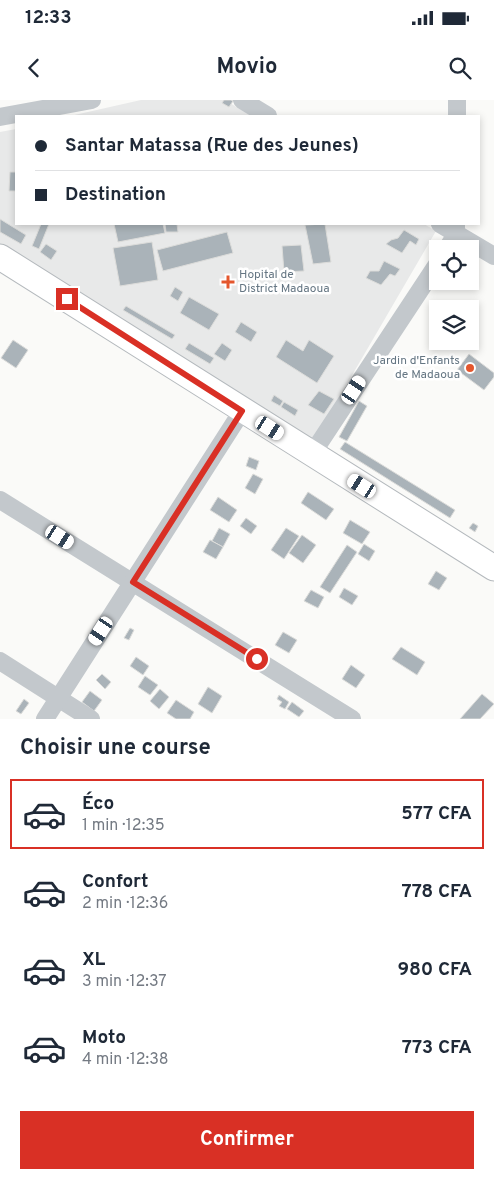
<!DOCTYPE html>
<html lang="fr">
<head>
<meta charset="utf-8">
<style>
  :root { --surface:#fff; --page:#f2f2f3; --text:#1f2937; --muted:#747a83; --line:#e0e1e3; --accent:#d93025 }
  body { margin:0; font-family:Overpass,sans-serif; background:var(--page); color:var(--text); height:100vh; display:flex; flex-direction:column; font-size:19px; white-space:nowrap }
  * { box-sizing:border-box; margin:0 }
  p { font-size:16px; color:var(--muted) }
  .icon { flex:none; width:28px; height:28px; fill:none; stroke:currentColor; stroke-width:2; stroke-linecap:round; stroke-linejoin:round }
  .map { position:relative; height:619px; overflow:hidden }
  .details { display:flex; flex-direction:column; background:var(--surface); flex:1 }
  .details>* { flex:none }
  .top-card { position:absolute; left:15px; top:15px; width:465px; height:110px; border-radius:0px; box-shadow:0 2px 8px #0003; display:grid; align-content:center; height:110px; padding:0 20px; background:var(--surface) }
  .fabs { position:absolute; left:429px; top:140px; display:grid; gap:10px }
  .fabs a { display:grid; place-items:center; width:50px; height:50px; border-radius:0px; background:var(--surface); box-shadow:0 2px 8px #0003; font-size:25px }
  .end { position:absolute; width:22px; height:22px; margin:-11px; border:6px solid #d93025; background:#fff; box-shadow:0 0 0 2px #fff }
  .from { border-radius:50% }
  .car { position:absolute; width:15px; height:30px; margin:-15px -8px; border-radius:6px; box-shadow:0 0 4px 1px #0007; background:linear-gradient(#fff 24%,#345 0 40%,#fff 0 76%,#345 0 86%,#fff 0) }
  .top-card b { display:flex; align-items:center; gap:18px; height:48px; font-size:19px }
  .top-card b+b { border-top:1px solid var(--line) }
  .top-card i { width:12px; height:12px; background:var(--text) }
  ul { padding:0; list-style:none }
  li { display:flex; align-items:center; gap:15px; height:70px; margin:0 10px 8px; padding:0 10px; border:2px solid transparent; border-radius:0px }
  li div { flex:1 }
  li b { display:block; font-size:19px }
  li em { font-style:normal; font-weight:700 }
  li.active { border-color:var(--accent) }
  li>.icon { width:45px; height:45px; stroke-width:1.5 }
  h2 { padding:0 20px; font-size:22px; line-height:60px }
  .cta { display:flex; gap:10px; margin-top:auto; padding:10px 20px }
  .cta a { flex:1; height:58px; border-radius:0px; background:var(--accent); color:#fff; font-size:20px; font-weight:700; line-height:58px; text-align:center }
  .status { display:flex; justify-content:space-between; align-items:center; height:35px; padding:0 25px; background:var(--surface); direction:ltr }
  .status svg { height:14px; fill:currentColor }
  header { display:flex; justify-content:space-between; align-items:center; height:65px; padding:0 20px; background:var(--surface); font-size:22px; font-weight:700 }
  .map>svg:first-child { display:block }
  .built { fill:#e8e9e9 }
  .building { fill:#aab3b9; stroke:#dcdcda }
  .lines { fill:none; stroke-linecap:round; stroke-linejoin:round }
  .highway-casing { stroke:#b4b9bd; stroke-width:27 }
  .minor { stroke:#c3c8cc; stroke-width:18 }
  .highway { stroke:#fff; stroke-width:25 }
  .route { stroke:#d93025; stroke-width:6 }
  .poi-dot { fill:#e4572e; stroke:#fff; stroke-width:2 }
  .labels { text-anchor:middle; dominant-baseline:central; stroke-width:5; stroke-linejoin:round; paint-order:stroke }
  .poi-label { font-size:12px; fill:#657683; stroke:#fff; text-anchor:start }
</style>
</head>
<body>
<div class="status"><b>12:33</b><svg viewBox="0 0 49 12"><path d="M0 12V9h3v3zM5 12V6h3v6zM10 12V3h3v9zM15 12V0h3v12zM26 1h20v11H26zM47 4h2v5h-2z"/></svg></div>
<header><svg class="icon" aria-label="back" viewBox="0 0 24 24"><path d="M15 5l-7 7 7 7"/></svg>Movio<svg class="icon" aria-label="search" viewBox="0 0 24 24"><circle cx="10" cy="10" r="6"/><path d="M15 15l6 6"/></svg></header>
<div class="map">
<svg width="494" height="619" viewBox="0 0 494 619">
  <rect width="100%" height="100%" fill="#fafaf8"/>
  <!-- built -->
  <g class="built">
    <polygon points="141,0 225,0 251,16 70,16"/>
    <polygon points="16,29 16,124 424,124 436,131 312,344 0,154 0,32"/>
  </g>
  <!-- building -->
  <g class="building">
    <polygon points="224,0 231,0 233,1 229,7 222,3"/>
    <polygon points="10,72 16,72 16,91 9,91"/>
    <polygon points="0,119 26,135 21,144 0,132"/>
    <polygon points="41,124 49,124 39,149 32,146"/>
    <polygon points="114,124 163,124 165,133 118,142"/>
    <polygon points="165,124 177,124 178,132 166,132"/>
    <polygon points="325,124 331,162 313,164 305,125"/>
    <polygon points="404,130 419,139 416,145 410,141 402,153 386,144 391,140 398,138"/>
    <polygon points="227,132 233,153 163,171 157,150"/>
    <polygon points="152,142 158,180 120,186 113,148"/>
    <polygon points="46,144 57,151 51,160 40,152"/>
    <polygon points="301,145 304,171 284,172 282,146"/>
    <polygon points="384,161 400,169 395,176 390,174 381,185 366,178 370,171 379,171"/>
    <polygon points="175,187 183,192 178,201 170,196"/>
    <polygon points="189,197 219,214 209,230 180,213"/>
    <polygon points="126,206 175,235 172,239 123,210"/>
    <polygon points="241,222 257,232 251,242 235,232"/>
    <polygon points="13,240 28,250 16,268 1,258"/>
    <polygon points="286,240 303,251 309,240 334,256 317,283 276,257"/>
    <polygon points="189,243 214,258 210,264 185,249"/>
    <polygon points="222,243 232,250 225,261 214,254"/>
    <polygon points="469,254 494,273 494,277 484,290 457,270"/>
    <polygon points="319,291 334,299 324,314 308,305"/>
    <polygon points="274,295 283,301 280,306 271,301"/>
    <polygon points="359,301 367,306 347,341 339,337"/>
    <polygon points="284,302 298,310 295,316 281,307"/>
    <polygon points="345,342 455,410 450,418 340,349"/>
    <polygon points="249,357 259,361 256,370 246,366"/>
    <polygon points="253,374 263,379 255,394 245,388"/>
    <polygon points="308,392 334,409 326,420 301,403"/>
    <polygon points="218,397 237,410 229,422 210,410"/>
    <polygon points="246,418 257,426 251,434 240,426"/>
    <polygon points="350,420 370,432 362,444 343,433"/>
    <polygon points="473,423 478,426 475,432 469,428"/>
    <polygon points="219,428 230,434 223,447 212,441"/>
    <polygon points="286,428 299,436 284,459 271,450"/>
    <polygon points="302,435 316,445 303,463 289,453"/>
    <polygon points="210,440 223,447 216,459 203,452"/>
    <polygon points="364,444 375,451 369,461 358,454"/>
    <polygon points="347,445 357,452 330,493 320,487"/>
    <polygon points="436,471 447,478 439,490 428,484"/>
    <polygon points="344,488 358,496 352,505 339,497"/>
    <polygon points="311,490 324,497 318,508 304,501"/>
    <polygon points="130,528 134,530 129,540 124,538"/>
    <polygon points="283,532 297,540 289,553 275,545"/>
    <polygon points="401,547 425,562 417,575 392,559"/>
    <polygon points="136,557 149,566 143,575 130,566"/>
    <polygon points="351,565 365,575 356,588 342,579"/>
    <polygon points="102,574 111,582 105,589 96,580"/>
    <polygon points="145,576 158,585 150,595 138,587"/>
    <polygon points="208,587 222,596 212,613 198,604"/>
    <polygon points="160,589 169,597 159,609 150,601"/>
    <polygon points="90,591 102,600 94,611 82,602"/>
    <polygon points="482,594 494,604 480,619 460,619"/>
    <polygon points="279,595 289,602 285,609 279,606 282,602 277,599"/>
    <polygon points="24,599 29,603 21,614 16,611"/>
    <polygon points="176,600 194,612 190,619 176,619 167,613"/>
    <polygon points="292,602 304,611 299,617 287,609"/>
  </g>
  <g class="lines">
    <defs>
      <polyline id="highway" points="0,157 494,468"/>
    </defs>
    <!-- highway casing -->
    <use href="#highway" class="highway-casing"/>
    <!-- minor -->
    <g class="minor">
      <polyline points="242,0 268,16"/>
      <polyline points="457,16 457,0"/>
      <polyline points="0,17 92,0"/>
      <polyline points="440,124 494,156"/>
      <polyline points="447,149 456,134 456,124"/>
      <polyline points="312,354 438,163"/>
      <polyline points="0,400 352,619"/>
      <polyline points="0,561 91,619"/>
      <polyline points="45,619 242,311"/>
    </g>
    <!-- highway -->
    <use href="#highway" class="highway"/>
  </g>
  <g class="lines">
    <!-- route -->
    <polyline class="route" points="67,199 242,311 133,482 257,559"/>
  </g>
  <!-- markers -->
  <g class="poi-dot">
    <path d="M225.5 174.5h5v5h5v5h-5v5h-5v-5h-5v-5h5z"/>
    <circle cx="470" cy="268" r="5"/>
  </g>
  <g class="labels">
    <!-- poi labels -->
    <g class="poi-label">
      <text x="239" y="175">Hopital de<tspan x="239" dy="14">District Madaoua</tspan></text>
      <text x="460" y="261" text-anchor="end">Jardin d'Enfants<tspan x="460" dy="14">de Madaoua</tspan></text>
    </g>
  </g>
</svg>
<div class="fabs">
<a><svg class="icon" aria-label="locate" viewBox="0 0 24 24"><circle cx="12" cy="12" r="6"/><path d="M12 2v4M12 18v4M2 12h4M18 12h4"/></svg></a>
<a><svg class="icon" aria-label="layers" viewBox="0 0 24 24"><path d="M12 4l9 5-9 5-9-5zM3 14l9 5 9-5"/></svg></a>
</div>
<i class="end from" style="left:257px;top:559px"></i>
<i class="end" style="left:67px;top:199px"></i>
<i class="car" style="left:354px;top:290px;rotate:33deg"></i>
<i class="car" style="left:270px;top:328px;rotate:122deg"></i>
<i class="car" style="left:362px;top:386px;rotate:302deg"></i>
<i class="car" style="left:60px;top:437px;rotate:122deg"></i>
<i class="car" style="left:101px;top:531px;rotate:213deg"></i>
<div class="top-card">
<b><i class="from"></i>Santar Matassa (Rue des Jeunes)</b>
<b><i></i>Destination</b>
</div>
</div>
<section class="details">
<h2>Choisir une course</h2>
<ul>
<li class="active"><svg class="icon" aria-label="car" viewBox="0 0 24 24"><path d="M5 17H2v-5l4-1 3-4h7l3 4 3 1v5h-3M9 17h6M6 11h13"/><circle cx="7" cy="17" r="2"/><circle cx="17" cy="17" r="2"/></svg><div><b>Éco</b><p>1 min · 12:35</p></div><em>577 CFA</em></li>
<li><svg class="icon" aria-label="car" viewBox="0 0 24 24"><path d="M5 17H2v-5l4-1 3-4h7l3 4 3 1v5h-3M9 17h6M6 11h13"/><circle cx="7" cy="17" r="2"/><circle cx="17" cy="17" r="2"/></svg><div><b>Confort</b><p>2 min · 12:36</p></div><em>778 CFA</em></li>
<li><svg class="icon" aria-label="car" viewBox="0 0 24 24"><path d="M5 17H2v-5l4-1 3-4h7l3 4 3 1v5h-3M9 17h6M6 11h13"/><circle cx="7" cy="17" r="2"/><circle cx="17" cy="17" r="2"/></svg><div><b>XL</b><p>3 min · 12:37</p></div><em>980 CFA</em></li>
<li><svg class="icon" aria-label="car" viewBox="0 0 24 24"><path d="M5 17H2v-5l4-1 3-4h7l3 4 3 1v5h-3M9 17h6M6 11h13"/><circle cx="7" cy="17" r="2"/><circle cx="17" cy="17" r="2"/></svg><div><b>Moto</b><p>4 min · 12:38</p></div><em>773 CFA</em></li>
</ul>
<div class="cta"><a>Confirmer</a></div>
</section>
</body>
</html>
